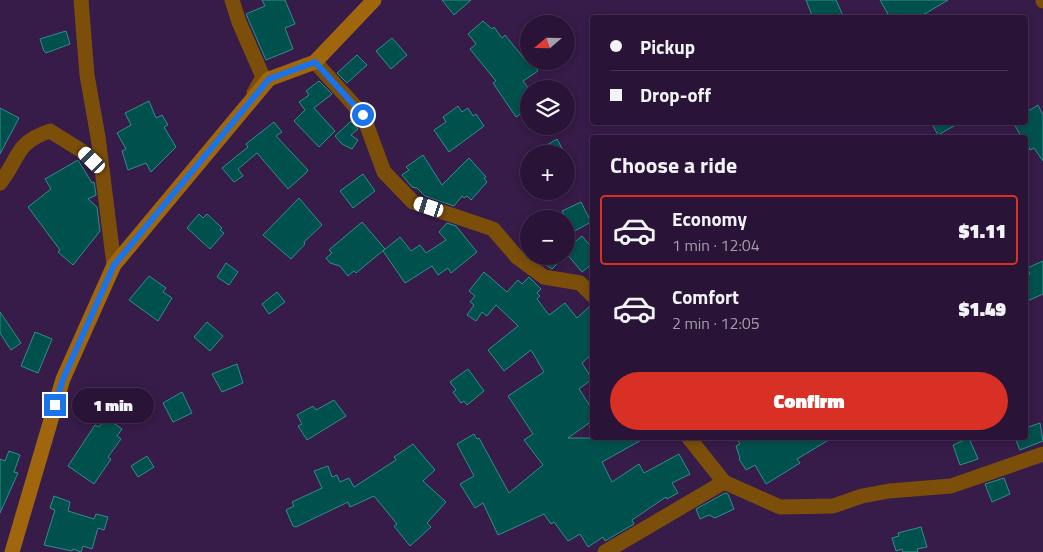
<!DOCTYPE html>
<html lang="en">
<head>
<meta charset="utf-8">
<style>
  :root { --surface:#291437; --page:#352142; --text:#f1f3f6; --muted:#a59ead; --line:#453352; --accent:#d93025 }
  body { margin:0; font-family:"Titillium Web",sans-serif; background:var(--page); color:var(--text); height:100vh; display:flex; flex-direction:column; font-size:19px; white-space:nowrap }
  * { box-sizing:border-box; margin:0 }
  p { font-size:16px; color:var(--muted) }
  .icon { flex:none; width:28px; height:28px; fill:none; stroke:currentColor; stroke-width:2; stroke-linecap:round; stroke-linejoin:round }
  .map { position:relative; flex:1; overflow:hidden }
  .side { position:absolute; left:590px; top:135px; width:438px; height:305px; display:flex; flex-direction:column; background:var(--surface); border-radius:5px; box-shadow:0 2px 8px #0003,0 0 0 1px var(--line) }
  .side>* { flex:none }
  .banner { position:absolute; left:590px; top:15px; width:438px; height:110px; border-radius:5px; box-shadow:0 2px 8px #0003,0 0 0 1px var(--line); display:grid; align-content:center; height:110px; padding:0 20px; background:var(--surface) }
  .needle { width:32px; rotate:250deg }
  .buttons { position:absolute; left:520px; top:15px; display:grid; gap:10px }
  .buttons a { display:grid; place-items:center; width:55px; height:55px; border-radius:50%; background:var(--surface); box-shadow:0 2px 8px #0003,0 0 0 1px var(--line); font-size:25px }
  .end { position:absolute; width:22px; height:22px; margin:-11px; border:6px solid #1a73e8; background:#fff; box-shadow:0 0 0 2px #fff }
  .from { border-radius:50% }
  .bubble { position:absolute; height:35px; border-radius:18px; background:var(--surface); box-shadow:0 2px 8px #0003,0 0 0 1px var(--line); font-size:16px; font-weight:800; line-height:35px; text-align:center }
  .car { position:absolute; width:15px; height:30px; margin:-15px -8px; border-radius:6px; box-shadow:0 0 4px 1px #0007; background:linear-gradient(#fff 24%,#345 0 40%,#fff 0 76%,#345 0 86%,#fff 0) }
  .banner b { display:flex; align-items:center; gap:18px; height:48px; font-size:19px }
  .banner b+b { border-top:1px solid var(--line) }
  .banner i { width:12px; height:12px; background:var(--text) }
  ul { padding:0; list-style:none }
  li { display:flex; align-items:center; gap:15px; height:70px; margin:0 10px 8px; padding:0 10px; border:2px solid transparent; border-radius:5px }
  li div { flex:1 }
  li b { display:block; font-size:19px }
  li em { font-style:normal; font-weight:800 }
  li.selected { border-color:var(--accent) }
  li>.icon { width:45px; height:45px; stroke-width:1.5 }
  h2 { padding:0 20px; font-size:22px; line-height:60px }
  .action { display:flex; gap:10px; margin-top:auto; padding:10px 20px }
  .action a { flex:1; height:58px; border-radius:30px; background:var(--accent); color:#fff; font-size:20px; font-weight:800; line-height:58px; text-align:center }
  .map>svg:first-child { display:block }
  .building { fill:#00514e; stroke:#328e8a }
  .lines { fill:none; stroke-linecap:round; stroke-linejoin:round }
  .minor { stroke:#7b4f0a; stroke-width:15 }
  .secondary { stroke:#9f660d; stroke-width:15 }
  .route { stroke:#1a73e8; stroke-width:6 }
</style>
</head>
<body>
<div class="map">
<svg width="1043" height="552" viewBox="0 0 1043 552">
  <rect width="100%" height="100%" fill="#371b49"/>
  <!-- building -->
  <g class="building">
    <polygon points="262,0 285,0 295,24 285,28 293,49 266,60 246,14 265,6"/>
    <polygon points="442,0 471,0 454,15"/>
    <polygon points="806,0 836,0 844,18 813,18"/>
    <polygon points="880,0 948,0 918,18 890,18"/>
    <polygon points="483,21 492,29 494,27 502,38 505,35 527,62 531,61 538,71 523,81 529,89 529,108 516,117 493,83 496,81 470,49 476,44 468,34"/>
    <polygon points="66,31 70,44 46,53 44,51 40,39"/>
    <polygon points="392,38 407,55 391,69 376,51"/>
    <polygon points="357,55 367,65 347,83 337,73"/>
    <polygon points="319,81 332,94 314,108 335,131 319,147 294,121 305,110 299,102 309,95 306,91"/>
    <polygon points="149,101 156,118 162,115 168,125 164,127 176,147 151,172 146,163 128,170 122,151 126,149 117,133 131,125 125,113"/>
    <polygon points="1038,105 1043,115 1043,161 1034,148 1030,150 1025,138 1022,138 1013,122 1025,122 1025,113"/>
    <polygon points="458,106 462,112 468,108 473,116 476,114 484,126 449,152 434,130 446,122 443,117"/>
    <polygon points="0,108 19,118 0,154"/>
    <polygon points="351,121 358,129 351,135 358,140 352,149 342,144 335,136"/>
    <polygon points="274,122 282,132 276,136 308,170 306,173 288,189 257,153 238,169 243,176 234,182 222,168 248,147 246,144"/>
    <polygon points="931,122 961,122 938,135"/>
    <polygon points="557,139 565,154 532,154"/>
    <polygon points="423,155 442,185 469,158 486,177 484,178 487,182 471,200 467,196 464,198 462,196 454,206 425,196 417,188 412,187 402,175 409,170 406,167"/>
    <polygon points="78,160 92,183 94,182 96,195 88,199 97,207 100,231 73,265 58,252 60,250 28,207 51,189 45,179"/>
    <polygon points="363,174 375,191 353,208 340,191"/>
    <polygon points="299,198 322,225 304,242 305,244 291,259 263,235"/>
    <polygon points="581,202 591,222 573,232 562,211"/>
    <polygon points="199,214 203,218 207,214 222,228 220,230 224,233 210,249 187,228"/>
    <polygon points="362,222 385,249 356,273 354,271 348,276 340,266 330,263 326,258 332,253 329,250"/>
    <polygon points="447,223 456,226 477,252 451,273 448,268 438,275 432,266 405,283 383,251 400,237 411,251 420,245 426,253 446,240 439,232"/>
    <polygon points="582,236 592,248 592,264 582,272 566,253 566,249"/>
    <polygon points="532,256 565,256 552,269"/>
    <polygon points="1043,261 1043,294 1025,302 1025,276 1030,274 1027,268"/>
    <polygon points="226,263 238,272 229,285 217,277"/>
    <polygon points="484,272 507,292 518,280 522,284 529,277 541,289 537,293 540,296 537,299 549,315 565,303 577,318 592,304 592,354 582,363 592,379 579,389 592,409 592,421 568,438 645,438 602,462 612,482 639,464 644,473 679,454 690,474 672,483 678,493 667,499 666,497 632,520 634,524 605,541 603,537 588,547 580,534 568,541 554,522 551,524 544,514 498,535 483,503 475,508 460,484 474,476 457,444 474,434 477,439 479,438 509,493 543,465 524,440 533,434 508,396 544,372 531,350 504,371 488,350 518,326 496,305 487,316 482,312 476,321 467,315 474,305 470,302 475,296 469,291"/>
    <polygon points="149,276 166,288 163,292 172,298 158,321 129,300"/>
    <polygon points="277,292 285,302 269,314 262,304"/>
    <polygon points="0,312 21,343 11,350 0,333"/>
    <polygon points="207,322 223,336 210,351 194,337"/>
    <polygon points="35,332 52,339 38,373 21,366"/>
    <polygon points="237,364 243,383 222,392 212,374"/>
    <polygon points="468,369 484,391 467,405 464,401 461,403 453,392 456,390 450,382"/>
    <polygon points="182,392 192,413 173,422 163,403"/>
    <polygon points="334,400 346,416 307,440 298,426 302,424 297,415 313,406 316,410"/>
    <polygon points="106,418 122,429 117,436 121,439 108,457 111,459 94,484 68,466 95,425 99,427"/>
    <polygon points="1040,423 1043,441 1020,450 1015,438 1025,438 1025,428"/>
    <polygon points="736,438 832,438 797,459 800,463 766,484 755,465 746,470 739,459 740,458 736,446 740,444"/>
    <polygon points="969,438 978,459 960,465 953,445"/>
    <polygon points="413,444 435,470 423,481 446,502 427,523 431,527 410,546 394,526 397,524 374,496 350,507 348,502 296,527 293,526 286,510 294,506 292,502 322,488 314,471 328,466 332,477 337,475 340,482 349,478 354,487 396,460 394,457"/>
    <polygon points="9,451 20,455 14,472 18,473 0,513 0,459 5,461"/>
    <polygon points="147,456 154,467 138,477 131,466"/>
    <polygon points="1004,478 1010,494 992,502 985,484"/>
    <polygon points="725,493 728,494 734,509 715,518 709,515 700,519 696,509"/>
    <polygon points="54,496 70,502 68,511 94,519 96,514 108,517 104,530 98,528 92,549 83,546 81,552 73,549 72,551 44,545 55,510 50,508"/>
    <polygon points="921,527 927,547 917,549 918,552 903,552 902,549 896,551 892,538 899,536 898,533"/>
  </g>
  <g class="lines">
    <!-- minor -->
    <g class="minor">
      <polyline points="81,0 87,75 98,137 114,265"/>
      <polyline points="232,0 239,22 263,77 254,93"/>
      <polyline points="1043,0 1043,1"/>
      <polyline points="315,62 363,115 384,172 413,202 493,229 517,257 544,277 580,283 592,295"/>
      <path d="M0,183C20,158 14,143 50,131L82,151L102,170"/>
      <polyline points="689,438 724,482"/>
      <polyline points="605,552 724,482 780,507 833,506 862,496 889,491 951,486 1043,454"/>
    </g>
    <!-- secondary -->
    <polyline class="secondary" points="12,552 63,379 114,265 269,79 315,62 374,0"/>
  </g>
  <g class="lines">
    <!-- route -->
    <polyline class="route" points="55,405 63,379 114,265 269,79 315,62 363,115"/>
  </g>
</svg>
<div class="buttons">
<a><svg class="needle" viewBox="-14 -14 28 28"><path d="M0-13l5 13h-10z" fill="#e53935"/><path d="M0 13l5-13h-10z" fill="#a59ead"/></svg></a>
<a><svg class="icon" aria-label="layers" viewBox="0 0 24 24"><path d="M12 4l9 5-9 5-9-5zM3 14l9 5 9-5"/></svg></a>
<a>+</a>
<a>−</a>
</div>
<i class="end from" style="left:363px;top:115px"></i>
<i class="end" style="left:55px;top:405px"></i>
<div class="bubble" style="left:72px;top:388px;width:82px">1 min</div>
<i class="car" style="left:92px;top:160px;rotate:314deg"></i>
<i class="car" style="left:429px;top:207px;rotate:288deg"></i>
<div class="banner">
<b><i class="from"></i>Pickup</b>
<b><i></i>Drop-off</b>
</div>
<section class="side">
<h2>Choose a ride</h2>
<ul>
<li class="selected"><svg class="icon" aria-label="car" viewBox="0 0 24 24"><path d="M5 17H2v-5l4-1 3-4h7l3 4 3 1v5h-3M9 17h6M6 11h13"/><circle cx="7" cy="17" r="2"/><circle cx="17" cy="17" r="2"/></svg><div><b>Economy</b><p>1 min · 12:04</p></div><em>$1.11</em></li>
<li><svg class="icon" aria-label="car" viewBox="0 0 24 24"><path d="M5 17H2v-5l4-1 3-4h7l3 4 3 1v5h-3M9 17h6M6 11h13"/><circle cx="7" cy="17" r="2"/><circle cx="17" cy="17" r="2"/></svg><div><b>Comfort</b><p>2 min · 12:05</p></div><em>$1.49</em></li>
</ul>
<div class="action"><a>Confirm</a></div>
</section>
</div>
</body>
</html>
